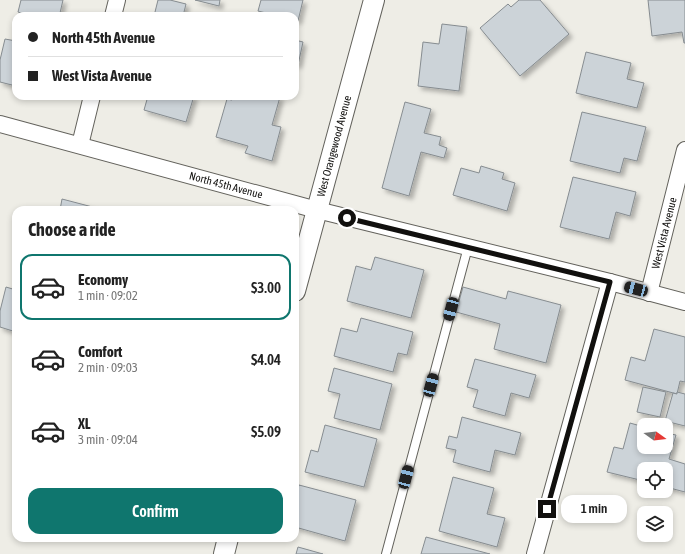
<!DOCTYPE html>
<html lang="en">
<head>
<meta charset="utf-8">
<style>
  :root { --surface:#fff; --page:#f2f2f2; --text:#222; --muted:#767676; --line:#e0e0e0; --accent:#0f766e }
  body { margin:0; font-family:"Asap Condensed",sans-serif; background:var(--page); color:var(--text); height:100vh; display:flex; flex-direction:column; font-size:15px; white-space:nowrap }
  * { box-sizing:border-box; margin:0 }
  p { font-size:13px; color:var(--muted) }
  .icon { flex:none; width:22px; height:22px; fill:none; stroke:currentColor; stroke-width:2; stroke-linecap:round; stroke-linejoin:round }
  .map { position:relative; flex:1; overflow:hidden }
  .sheet { position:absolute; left:12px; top:206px; width:287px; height:336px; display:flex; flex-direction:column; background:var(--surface); border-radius:12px; box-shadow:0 2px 6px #0003 }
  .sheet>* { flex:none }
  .hud { position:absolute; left:12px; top:12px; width:287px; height:88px; border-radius:12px; box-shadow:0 2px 6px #0003; display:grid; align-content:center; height:88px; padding:0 16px; background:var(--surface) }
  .needle { width:26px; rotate:105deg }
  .fabs { position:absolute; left:637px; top:418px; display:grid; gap:8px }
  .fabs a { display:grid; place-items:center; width:36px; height:36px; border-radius:8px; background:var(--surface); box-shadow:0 2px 6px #0003; font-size:20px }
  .end { position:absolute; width:18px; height:18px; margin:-9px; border:5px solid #11100e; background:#fff; box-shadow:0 0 0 2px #fff }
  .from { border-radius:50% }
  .bubble { position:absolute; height:28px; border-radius:12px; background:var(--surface); box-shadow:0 2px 6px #0003; font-size:13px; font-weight:600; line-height:28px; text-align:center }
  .car { position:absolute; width:12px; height:24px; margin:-12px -6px; border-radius:5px; box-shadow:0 0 3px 1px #0007; background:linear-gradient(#222 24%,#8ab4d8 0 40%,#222 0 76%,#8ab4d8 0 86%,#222 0) }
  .hud b { display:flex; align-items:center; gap:14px; height:38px; font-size:15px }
  .hud b+b { border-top:1px solid var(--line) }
  .hud i { width:10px; height:10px; background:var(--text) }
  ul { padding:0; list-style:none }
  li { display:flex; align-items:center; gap:12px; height:66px; margin:0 8px 6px; padding:0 8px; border:2px solid transparent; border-radius:12px }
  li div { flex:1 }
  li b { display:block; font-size:15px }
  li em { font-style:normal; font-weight:600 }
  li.selected { border-color:var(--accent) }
  li>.icon { width:36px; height:36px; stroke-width:1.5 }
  h2 { padding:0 16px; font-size:18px; line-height:48px }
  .primary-button { display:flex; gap:8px; margin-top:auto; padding:8px 16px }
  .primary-button a { flex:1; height:46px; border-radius:12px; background:var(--accent); color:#fff; font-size:16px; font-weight:600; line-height:46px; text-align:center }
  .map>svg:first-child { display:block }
  .building { fill:#ccd3d8; stroke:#868c90; filter:url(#shadow) }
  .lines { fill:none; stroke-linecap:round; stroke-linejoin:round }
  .service-casing { stroke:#63625c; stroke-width:10 }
  .minor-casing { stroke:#63625c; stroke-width:18 }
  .tertiary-casing { stroke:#63625c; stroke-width:22 }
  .service { stroke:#fff; stroke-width:8 }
  .minor { stroke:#fff; stroke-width:16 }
  .tertiary { stroke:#fff; stroke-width:20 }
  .route { stroke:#11100e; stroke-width:5 }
  .labels { text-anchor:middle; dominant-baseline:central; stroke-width:3; stroke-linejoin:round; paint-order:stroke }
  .street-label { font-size:11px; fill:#11100e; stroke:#fff }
</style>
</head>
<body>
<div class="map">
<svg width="685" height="554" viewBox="0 0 685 554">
  <defs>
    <filter id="shadow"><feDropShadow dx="3.5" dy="3.5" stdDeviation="2" flood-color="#0004"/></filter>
  </defs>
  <rect width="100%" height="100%" fill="#eeede6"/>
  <!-- building -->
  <g class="building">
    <polygon points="21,0 63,0 60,13 73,16 23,16 24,14 18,12"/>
    <polygon points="158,0 170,0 186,4 183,16 154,16"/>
    <polygon points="195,0 220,0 219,6"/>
    <polygon points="261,0 303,0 298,21 295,20 295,16 278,16 258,11"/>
    <polygon points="519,0 540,0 569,34 520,76 480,28 508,4 511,7"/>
    <polygon points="648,0 685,0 685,43 684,43 682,32 652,36"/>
    <polygon points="442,24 467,27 459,91 418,86 423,42 439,44"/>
    <polygon points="5,39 16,41 16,86 0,82 0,60"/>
    <polygon points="295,40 303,42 298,65 295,64"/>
    <polygon points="586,52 631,63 627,79 644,83 637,108 576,93"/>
    <polygon points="148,96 194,96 186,122 144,110"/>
    <polygon points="234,96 280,97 272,125 281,127 272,161 245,153 248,146 216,137 227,99 232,100"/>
    <polygon points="405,102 431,109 424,133 441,137 439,145 447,148 444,158 421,152 409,196 382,188"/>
    <polygon points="582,112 646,127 637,161 624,158 620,173 570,161"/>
    <polygon points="481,166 504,173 502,179 515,183 507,211 453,195 461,168 479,173"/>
    <polygon points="573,177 636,192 630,216 616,212 609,239 560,227"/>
    <polygon points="62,199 104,210 60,210"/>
    <polygon points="375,257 424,270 411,318 347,301 356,266 371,270"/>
    <polygon points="6,287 16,290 16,332 0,327 0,311"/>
    <polygon points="463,287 506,299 508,291 561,305 546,363 494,349 500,324 456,312"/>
    <polygon points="361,318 413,332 407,355 398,353 393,372 334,356 341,328 357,332"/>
    <polygon points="654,329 685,337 685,382 680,381 677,394 625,380 631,357 645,361"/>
    <polygon points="475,359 536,375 529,398 511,393 505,416 473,407 478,390 467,387"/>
    <polygon points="334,368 392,384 380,430 334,418 340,394 328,391"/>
    <polygon points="643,387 666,392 660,417 637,412"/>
    <polygon points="677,392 685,394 685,426 665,421 673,393 677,394"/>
    <polygon points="462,417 521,433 515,455 495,450 490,472 453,462 456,450 446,448 449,436 457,438"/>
    <polygon points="630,423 644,427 644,447 666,447 666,433 676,435 669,459 685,464 685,492 666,487 666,469 644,469 644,481 607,472 614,447 623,449"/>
    <polygon points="325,425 377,439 364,487 305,472 311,450 318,452"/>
    <polygon points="453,477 494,488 487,514 505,518 497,547 439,531"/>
    <polygon points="299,485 356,500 345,541 295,527 295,499"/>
    <polygon points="426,537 490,554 421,554"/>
    <polygon points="298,547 323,554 296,554"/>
  </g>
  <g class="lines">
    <defs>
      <polyline id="service" points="386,554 468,247"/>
      <g id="minor">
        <polyline points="113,16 117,0"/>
        <polyline points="0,124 317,210 610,282 685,302"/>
        <polyline points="80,145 92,96"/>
        <polyline points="649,293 685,150"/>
        <polyline points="535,554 610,282"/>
      </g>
      <g id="tertiary">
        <polyline points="295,291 374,0"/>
        <polyline points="224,554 228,538"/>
      </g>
    </defs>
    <!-- service casing -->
    <use href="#service" class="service-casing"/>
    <!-- minor casing -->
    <use href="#minor" class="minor-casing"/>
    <!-- tertiary casing -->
    <use href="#tertiary" class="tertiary-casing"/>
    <!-- service -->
    <use href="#service" class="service"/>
    <!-- minor -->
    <use href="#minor" class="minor"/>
    <!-- tertiary -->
    <use href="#tertiary" class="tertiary"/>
  </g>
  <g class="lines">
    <!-- route -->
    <polyline class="route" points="347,218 610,282 547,509"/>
  </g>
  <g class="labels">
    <!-- street labels -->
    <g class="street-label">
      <text transform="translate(334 146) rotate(-75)">West Orangewood Avenue</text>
      <text transform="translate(226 185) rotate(15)">North 45th Avenue</text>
      <text transform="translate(664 233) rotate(-76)">West Vista Avenue</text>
    </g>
  </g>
</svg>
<div class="fabs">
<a><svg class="needle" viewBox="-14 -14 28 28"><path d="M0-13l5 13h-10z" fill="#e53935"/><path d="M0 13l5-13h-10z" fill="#767676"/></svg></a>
<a><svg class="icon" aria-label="locate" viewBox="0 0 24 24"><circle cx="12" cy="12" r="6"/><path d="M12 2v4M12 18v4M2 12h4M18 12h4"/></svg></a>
<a><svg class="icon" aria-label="layers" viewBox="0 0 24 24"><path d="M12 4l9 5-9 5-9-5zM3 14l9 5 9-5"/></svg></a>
</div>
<i class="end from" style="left:347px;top:218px"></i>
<i class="end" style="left:547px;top:509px"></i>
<div class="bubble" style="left:561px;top:495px;width:66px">1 min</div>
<i class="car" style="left:636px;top:289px;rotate:285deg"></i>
<i class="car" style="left:451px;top:309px;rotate:195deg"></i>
<i class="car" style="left:431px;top:385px;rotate:15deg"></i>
<i class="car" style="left:406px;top:477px;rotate:15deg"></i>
<div class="hud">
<b><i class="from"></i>North 45th Avenue</b>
<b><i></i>West Vista Avenue</b>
</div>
<section class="sheet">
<h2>Choose a ride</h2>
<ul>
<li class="selected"><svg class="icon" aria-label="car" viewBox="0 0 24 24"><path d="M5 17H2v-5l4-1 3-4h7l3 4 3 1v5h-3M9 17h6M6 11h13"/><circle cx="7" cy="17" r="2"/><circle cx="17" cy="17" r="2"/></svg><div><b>Economy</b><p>1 min · 09:02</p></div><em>$3.00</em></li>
<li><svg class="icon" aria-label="car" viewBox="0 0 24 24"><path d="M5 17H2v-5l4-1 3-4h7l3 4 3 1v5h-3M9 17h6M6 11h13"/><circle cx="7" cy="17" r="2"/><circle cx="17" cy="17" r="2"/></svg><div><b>Comfort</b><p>2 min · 09:03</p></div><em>$4.04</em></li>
<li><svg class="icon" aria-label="car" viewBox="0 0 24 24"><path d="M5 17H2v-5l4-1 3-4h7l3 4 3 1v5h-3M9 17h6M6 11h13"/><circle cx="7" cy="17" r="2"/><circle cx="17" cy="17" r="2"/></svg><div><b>XL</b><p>3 min · 09:04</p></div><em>$5.09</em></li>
</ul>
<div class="primary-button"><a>Confirm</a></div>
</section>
</div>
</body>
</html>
